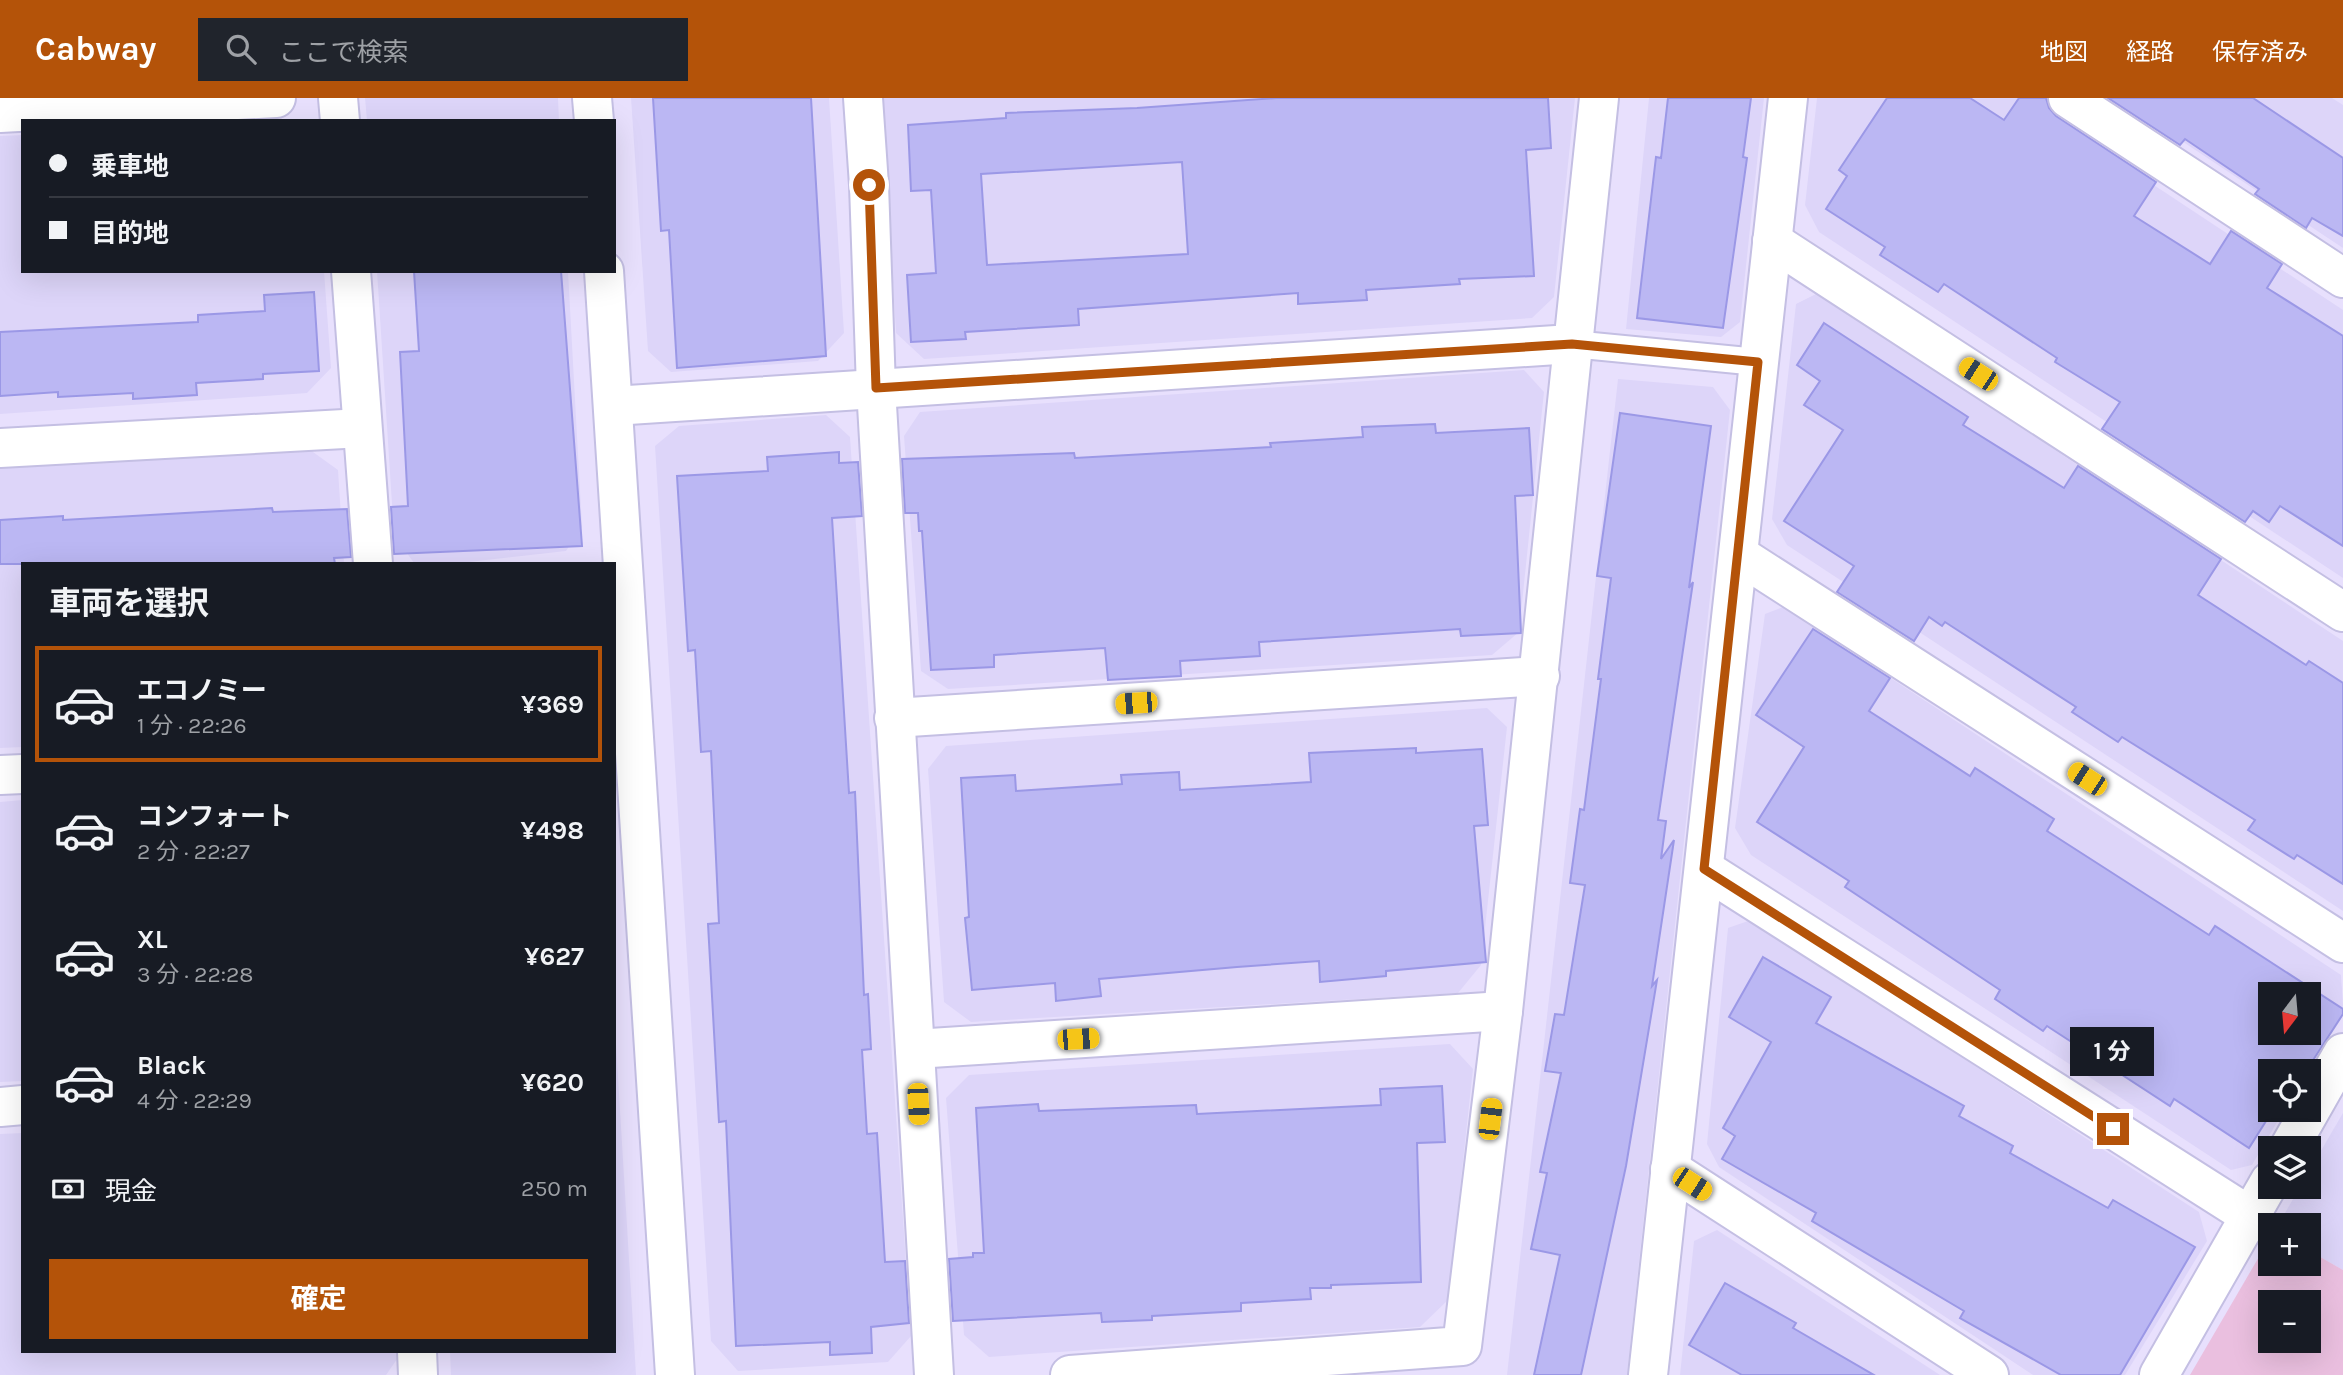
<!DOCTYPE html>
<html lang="ja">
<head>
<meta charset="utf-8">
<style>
  :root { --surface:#171b24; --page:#20242c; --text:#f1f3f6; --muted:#9ea1a6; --line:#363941; --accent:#b45309 }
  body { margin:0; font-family:Karla,"Noto Sans JP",sans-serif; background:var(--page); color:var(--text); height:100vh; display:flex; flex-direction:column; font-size:26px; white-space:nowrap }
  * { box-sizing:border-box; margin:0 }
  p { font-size:23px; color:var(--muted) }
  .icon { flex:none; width:38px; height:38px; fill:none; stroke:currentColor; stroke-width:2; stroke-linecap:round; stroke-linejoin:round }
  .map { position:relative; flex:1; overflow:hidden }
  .details { position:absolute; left:21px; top:464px; width:595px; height:791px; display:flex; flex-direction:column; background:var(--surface); border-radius:0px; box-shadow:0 7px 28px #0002 }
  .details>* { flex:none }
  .guide { position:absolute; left:21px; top:21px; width:595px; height:154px; border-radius:0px; box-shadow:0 7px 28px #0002; display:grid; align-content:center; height:154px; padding:0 28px; background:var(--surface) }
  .needle { width:46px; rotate:196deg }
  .fabs { position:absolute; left:2258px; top:884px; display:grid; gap:14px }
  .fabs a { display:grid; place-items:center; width:63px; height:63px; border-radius:0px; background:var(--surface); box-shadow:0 7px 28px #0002; font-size:35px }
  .end { position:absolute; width:32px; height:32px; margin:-16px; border:9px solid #b45309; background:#fff; box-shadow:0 0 0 4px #fff }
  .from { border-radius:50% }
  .bubble { position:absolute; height:49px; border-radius:0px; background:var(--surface); box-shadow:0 7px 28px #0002; font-size:23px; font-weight:700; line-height:49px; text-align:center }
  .car { position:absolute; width:21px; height:42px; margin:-21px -10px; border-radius:9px; box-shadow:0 0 5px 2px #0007; background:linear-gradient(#f5c518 24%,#345 0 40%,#f5c518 0 76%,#345 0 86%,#f5c518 0) }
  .guide b { display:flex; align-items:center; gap:24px; height:66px; font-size:26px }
  .guide b+b { border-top:2px solid var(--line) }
  .guide i { width:18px; height:18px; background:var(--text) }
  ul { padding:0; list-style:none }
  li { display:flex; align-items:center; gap:21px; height:116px; margin:0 14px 10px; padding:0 14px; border:4px solid transparent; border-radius:0px }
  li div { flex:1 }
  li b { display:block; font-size:26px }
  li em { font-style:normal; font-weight:700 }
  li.selected { border-color:var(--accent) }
  li>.icon { width:63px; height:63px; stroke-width:1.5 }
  h2 { padding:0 28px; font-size:32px; line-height:84px }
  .pay { display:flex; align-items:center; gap:18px; height:77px; padding:0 28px; font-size:26px }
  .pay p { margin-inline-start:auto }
  .action { display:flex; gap:14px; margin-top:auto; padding:14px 28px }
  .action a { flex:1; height:80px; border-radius:0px; background:var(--accent); color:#fff; font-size:28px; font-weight:700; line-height:80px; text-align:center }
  header { display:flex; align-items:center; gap:42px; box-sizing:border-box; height:98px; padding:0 35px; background:var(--accent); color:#fff }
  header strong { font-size:33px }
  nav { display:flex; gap:38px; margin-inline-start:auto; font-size:24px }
  .search { width:490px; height:63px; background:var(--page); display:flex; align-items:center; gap:18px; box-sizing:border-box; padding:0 24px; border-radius:0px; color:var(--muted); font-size:26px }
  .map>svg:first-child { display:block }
  .residential { fill:#ddd5f9; fill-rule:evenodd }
  .green { fill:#eabfdf; fill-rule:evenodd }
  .building { fill:#bbb7f3; stroke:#9b98e6; stroke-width:2; fill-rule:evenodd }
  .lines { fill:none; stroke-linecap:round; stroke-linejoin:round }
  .service-casing { stroke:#c4bfe3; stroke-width:30 }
  .minor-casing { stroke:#c4bfe3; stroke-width:42 }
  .tertiary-casing { stroke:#c4bfe3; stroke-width:42 }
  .service { stroke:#fff; stroke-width:26 }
  .minor { stroke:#fff; stroke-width:38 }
  .tertiary { stroke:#fff; stroke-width:38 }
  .route { stroke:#b45309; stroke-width:9 }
</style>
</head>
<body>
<header>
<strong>Cabway</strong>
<div class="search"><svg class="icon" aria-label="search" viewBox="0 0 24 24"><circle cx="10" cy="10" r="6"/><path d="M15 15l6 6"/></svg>ここで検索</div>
<nav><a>地図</a><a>経路</a><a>保存済み</a></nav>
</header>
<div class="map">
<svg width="2343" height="1277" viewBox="0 0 2343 1277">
  <rect width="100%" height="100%" fill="#e8e0fd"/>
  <!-- residential -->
  <g class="residential">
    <polygon points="365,0 558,0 559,23 367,23"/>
    <polygon points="631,0 829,0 844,235 818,263 671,274 648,253"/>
    <polygon points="882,0 1575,0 1554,199 1532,220 924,261 896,235"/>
    <polygon points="1649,0 1764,0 1740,224 1721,239 1626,231"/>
    <polygon points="1817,0 2022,0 2343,212 2343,480 1819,134 1805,107"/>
    <polygon points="2117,0 2332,0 2343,7 2343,150"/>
    <polygon points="23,37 23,173 324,173 331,270 307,295 0,316 0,38"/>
    <polygon points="377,173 568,173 582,429 566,453 460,465 414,465 394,437"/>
    <polygon points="1818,195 2343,543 2343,813 1787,447 1772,421 1796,206"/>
    <polygon points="1524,272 1544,294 1519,534 1492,557 948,591 921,573 904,338 920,314"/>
    <polygon points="1618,281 1713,289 1730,312 1627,1277 1507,1277"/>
    <polygon points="826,317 850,339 911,1238 888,1264 738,1273 711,1243 655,348 679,328"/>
    <polygon points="306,349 338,372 344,465 23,466 23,649 0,650 0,370"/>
    <path d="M1783,509L2341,877L2343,908L2306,973H2270V1012H2284L2252,1067L2231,1072L1751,757L1735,730L1765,516ZM2270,896H2308V934H2270Z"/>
    <polygon points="1487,610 1507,629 1481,867 1458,895 971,924 944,904 928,671 946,648"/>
    <polygon points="23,702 23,983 0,984 0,704"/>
    <polygon points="1751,822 2199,1114 2207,1143 2125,1277 2033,1277 1719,1069 1707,1046 1728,830"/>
    <polygon points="614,913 636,1277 451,1277 450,1253 614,1253"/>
    <polygon points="1450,946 1473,971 1448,1202 1420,1229 989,1259 964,1237 946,1000 969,977"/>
    <polygon points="2343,1015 2343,1172 2308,1152 2308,1127 2278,1127 2300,1089 2308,1088 2308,1075"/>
    <polygon points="23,1035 23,1253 402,1254 386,1277 0,1277 0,1036"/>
    <polygon points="1717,1132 1940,1277 1680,1277 1694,1143"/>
  </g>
  <!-- green -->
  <path class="green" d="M2270,1140V1166H2308V1152L2343,1172V1277H2190ZM2270,1204H2308V1242H2270Z"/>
  <!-- building -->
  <g class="building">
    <polygon points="653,0 811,0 826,258 677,270 669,132 661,133"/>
    <path d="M1276,0H1548L1551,50L1526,52L1534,178L1459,181L1460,186L1366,192L1367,202L1298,206V195L1078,211L1079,227L965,234L966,241L911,244L907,177L936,175L931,92L911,93L908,27L1006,20V15L1137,10ZM1182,64L1188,156L987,167L981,76Z"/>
    <polygon points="1668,0 1751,0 1743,59 1747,60 1723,230 1637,220 1656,59 1661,60"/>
    <polygon points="1887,0 1970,0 2004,22 2019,0 2046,0 2049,10 2056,18 2156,84 2134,118 2210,166 2231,133 2282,166 2267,190 2343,238 2343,448 2280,408 2269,424 2253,413 2245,424 2102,331 2120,304 2055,264 2057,260 1944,186 1938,194 1880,157 1885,149 1826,111 1847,78 1839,72"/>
    <polygon points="2108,0 2253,0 2343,60 2343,138 2312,120 2306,130 2255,96 2259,91 2185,41 2180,47"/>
    <polygon points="414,173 561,173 582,448 394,456 391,409 408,408 400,254 419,253"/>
    <polygon points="314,194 319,273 263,276 263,281 196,285 197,297 133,301 133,295 58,299 58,294 0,298 0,234 198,224 198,217 265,213 264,197"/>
    <polygon points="1824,225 1968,319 1963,327 2064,390 2078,368 2221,461 2198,497 2306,567 2309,563 2343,585 2343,786 2297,757 2294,761 2248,732 2255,722 2122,639 2118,644 2072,614 2076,609 1945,524 1942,528 1929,519 1914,543 1837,494 1854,468 1784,423 1843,332 1804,307 1820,283 1797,267"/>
    <polygon points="1620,315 1711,328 1689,490 1693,484 1658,722 1666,723 1661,761 1674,742 1652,888 1657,882 1626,1068 1581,1277 1534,1277 1560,1157 1531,1151 1547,1075 1540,1074 1561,975 1545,973 1555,916 1564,917 1585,787 1570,785 1580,711 1584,712 1601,581 1598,581 1611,480 1597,478"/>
    <polygon points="1435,326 1436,335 1529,330 1533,397 1515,398 1521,535 1461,538 1460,531 1259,544 1260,558 1180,563 1181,578 1108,582 1105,550 994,557 994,569 931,572 922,433 919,433 918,415 905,415 902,361 1074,355 1075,360 1271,349 1270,345 1363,339 1362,329"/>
    <polygon points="839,354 839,365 858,364 862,418 832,420 849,695 855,694 864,897 868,896 871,951 862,952 867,1036 877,1035 885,1164 905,1163 909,1225 871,1229 872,1255 830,1257 830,1244 736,1248 726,1023 719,1024 708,826 719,825 711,653 701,654 695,552 688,553 677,378 768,373 767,359"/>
    <polygon points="272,410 273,414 347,411 351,459 334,460 335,466 0,466 0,422 63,418 63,422"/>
    <path d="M1813,531L1890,580L1869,613L1970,678L1975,670L2054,721L2047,733L2209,837L2215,828L2343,911V916L2306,973H2270V1012H2273L2249,1050L2174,1001L2170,1008L2047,928L2043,933L1995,901L2000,892L1845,789L1849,783L1757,724L1804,649L1756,617ZM2270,896H2308V934H2270Z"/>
    <polygon points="1416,650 1416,655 1482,651 1488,727 1474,728 1486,864 1386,873 1386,878 1320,884 1319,863 1237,869 1099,881 1101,898 1056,903 1055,885 972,892 965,820 969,819 961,680 1015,677 1016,693 1122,686 1121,677 1179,674 1180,692 1311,684 1309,655"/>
    <polygon points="1763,859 1831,899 1816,925 1964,1008 1959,1018 2013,1048 2010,1055 2108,1110 2113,1102 2195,1149 2120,1277 2061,1277 1960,1220 1964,1213 1812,1123 1816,1115 1722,1061 1735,1038 1723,1030 1771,944 1729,919"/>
    <polygon points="1442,988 1445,1044 1417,1045 1421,1184 1331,1187 1331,1190 1310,1190 1311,1201 1241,1205 1241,1213 1152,1218 1152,1222 1102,1224 1101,1215 953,1223 949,1161 973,1159 973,1155 984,1155 976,1010 1038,1006 1039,1013 1196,1007 1197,1016 1381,1007 1380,991"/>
    <polygon points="1725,1185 1796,1225 1793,1230 1874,1277 1742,1277 1689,1247"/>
  </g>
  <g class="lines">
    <defs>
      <polyline id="service" points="1572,246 1758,264"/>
      <g id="minor">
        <polyline points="338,0 340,23"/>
        <polyline points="863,0 869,87 876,290 934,1277"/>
        <polyline points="2068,0 2343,180"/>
        <polyline points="0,15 276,0"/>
        <polyline points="1772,143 2343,514"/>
        <polyline points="351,173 373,466"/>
        <polyline points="613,308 1572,246"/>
        <polyline points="0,350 362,330"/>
        <polyline points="1739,457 2343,845"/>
        <polyline points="894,620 1540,578"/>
        <polyline points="0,677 23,676"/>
        <polyline points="1704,771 2250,1118"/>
        <polyline points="915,951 1503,913"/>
        <polyline points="0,1009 23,1007"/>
        <polyline points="2289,1050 2343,955"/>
        <polyline points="1670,1071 1989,1277"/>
        <polyline points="417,1253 418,1277"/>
        <polyline points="1070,1277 1462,1248 1503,913 1599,0"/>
        <polyline points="1648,1277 1788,0"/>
        <polyline points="2159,1277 2270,1083"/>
      </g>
      <g id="tertiary">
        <polyline points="592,0 594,23"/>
        <polyline points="604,173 675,1277"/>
      </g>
    </defs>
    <!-- service casing -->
    <use href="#service" class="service-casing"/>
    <!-- minor casing -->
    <use href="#minor" class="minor-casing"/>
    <!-- tertiary casing -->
    <use href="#tertiary" class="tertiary-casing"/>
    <!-- service -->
    <use href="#service" class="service"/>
    <!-- minor -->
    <use href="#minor" class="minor"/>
    <!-- tertiary -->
    <use href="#tertiary" class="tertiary"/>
  </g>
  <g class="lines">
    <!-- route -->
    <polyline class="route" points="869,87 876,290 1572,246 1758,264 1704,771 2113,1031"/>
  </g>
</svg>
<div class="fabs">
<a><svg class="needle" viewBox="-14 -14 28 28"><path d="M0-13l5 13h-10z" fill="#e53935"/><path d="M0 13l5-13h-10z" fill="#9ea1a6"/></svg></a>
<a><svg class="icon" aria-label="locate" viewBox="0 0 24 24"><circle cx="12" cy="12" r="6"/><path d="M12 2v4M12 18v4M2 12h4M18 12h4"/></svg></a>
<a><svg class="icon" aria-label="layers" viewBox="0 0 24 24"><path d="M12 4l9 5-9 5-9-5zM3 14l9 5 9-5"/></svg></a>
<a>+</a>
<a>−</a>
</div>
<i class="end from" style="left:869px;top:87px"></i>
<i class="end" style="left:2113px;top:1031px"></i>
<div class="bubble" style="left:2070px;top:929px;width:84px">1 分</div>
<i class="car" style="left:1978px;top:276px;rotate:303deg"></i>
<i class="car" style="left:1136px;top:605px;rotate:266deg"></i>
<i class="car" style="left:2087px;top:681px;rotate:303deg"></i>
<i class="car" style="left:1078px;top:941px;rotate:87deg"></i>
<i class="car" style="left:918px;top:1006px;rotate:177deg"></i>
<i class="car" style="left:1490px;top:1021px;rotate:7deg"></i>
<i class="car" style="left:1692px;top:1086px;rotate:123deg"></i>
<div class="guide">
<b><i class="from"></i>乗車地</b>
<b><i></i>目的地</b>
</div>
<section class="details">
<h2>車両を選択</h2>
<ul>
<li class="selected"><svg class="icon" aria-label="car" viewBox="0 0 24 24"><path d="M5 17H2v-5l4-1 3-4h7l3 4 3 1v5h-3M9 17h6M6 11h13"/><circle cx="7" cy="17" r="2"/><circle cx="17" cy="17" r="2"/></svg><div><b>エコノミー</b><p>1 分 · 22:26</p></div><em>¥369</em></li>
<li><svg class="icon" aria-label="car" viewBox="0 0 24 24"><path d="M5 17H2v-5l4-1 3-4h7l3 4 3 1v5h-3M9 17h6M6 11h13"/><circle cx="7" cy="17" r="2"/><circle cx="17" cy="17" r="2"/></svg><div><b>コンフォート</b><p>2 分 · 22:27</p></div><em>¥498</em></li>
<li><svg class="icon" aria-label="car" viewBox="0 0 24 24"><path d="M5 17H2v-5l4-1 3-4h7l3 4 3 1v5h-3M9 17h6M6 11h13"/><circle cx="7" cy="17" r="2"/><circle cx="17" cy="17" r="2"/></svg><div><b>XL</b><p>3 分 · 22:28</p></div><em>¥627</em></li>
<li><svg class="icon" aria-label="car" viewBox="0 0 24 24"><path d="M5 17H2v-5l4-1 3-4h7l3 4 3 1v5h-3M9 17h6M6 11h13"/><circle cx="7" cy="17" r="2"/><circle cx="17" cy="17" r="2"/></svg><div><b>Black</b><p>4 分 · 22:29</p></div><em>¥620</em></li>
</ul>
<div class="pay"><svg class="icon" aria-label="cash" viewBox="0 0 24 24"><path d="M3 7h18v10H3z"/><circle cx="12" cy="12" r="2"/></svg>現金<p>250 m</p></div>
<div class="action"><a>確定</a></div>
</section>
</div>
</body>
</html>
